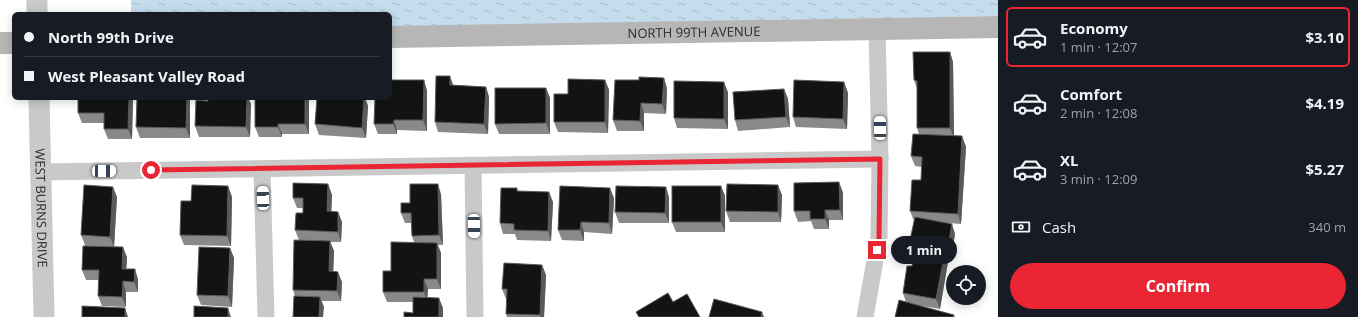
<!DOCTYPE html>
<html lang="en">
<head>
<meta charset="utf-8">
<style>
  :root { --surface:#171b24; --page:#242831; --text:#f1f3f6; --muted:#9ea1a6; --line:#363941; --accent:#eb2634 }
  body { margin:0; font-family:"Open Sans",sans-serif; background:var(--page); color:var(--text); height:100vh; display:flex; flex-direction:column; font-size:15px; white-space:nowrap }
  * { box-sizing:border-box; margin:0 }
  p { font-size:13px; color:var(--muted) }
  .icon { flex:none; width:22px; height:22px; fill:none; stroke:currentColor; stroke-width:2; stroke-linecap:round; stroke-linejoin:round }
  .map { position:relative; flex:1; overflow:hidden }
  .sheet { display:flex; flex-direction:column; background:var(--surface); width:360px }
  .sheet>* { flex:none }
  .top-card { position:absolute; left:12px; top:12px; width:380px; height:88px; border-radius:6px; box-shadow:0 2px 10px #0003; display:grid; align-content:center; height:88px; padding:0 12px; background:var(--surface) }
  .fabs { position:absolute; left:946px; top:265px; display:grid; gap:8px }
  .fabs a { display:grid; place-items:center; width:40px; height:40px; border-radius:50%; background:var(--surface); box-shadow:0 2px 10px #0003; font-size:20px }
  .end { position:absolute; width:18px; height:18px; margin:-9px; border:5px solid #eb2634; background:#fff; box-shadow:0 0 0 2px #fff }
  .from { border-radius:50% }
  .bubble { position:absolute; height:28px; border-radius:14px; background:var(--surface); box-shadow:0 2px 10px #0003; font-size:13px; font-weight:700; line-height:28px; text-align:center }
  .car { position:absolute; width:12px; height:24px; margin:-12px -6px; border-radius:5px; box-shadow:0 0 3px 1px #0007; background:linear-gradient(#fff 24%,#345 0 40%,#fff 0 76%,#345 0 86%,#fff 0) }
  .top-card b { display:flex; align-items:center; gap:14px; height:38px; font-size:15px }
  .top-card b+b { border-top:1px solid var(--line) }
  .top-card i { width:10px; height:10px; background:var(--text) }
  ul { padding:7px 0 0; list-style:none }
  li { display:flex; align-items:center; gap:12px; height:60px; margin:0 8px 6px; padding:0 4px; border:2px solid transparent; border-radius:6px }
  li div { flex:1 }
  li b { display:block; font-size:15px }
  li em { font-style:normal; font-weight:700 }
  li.active { border-color:var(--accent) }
  li>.icon { width:36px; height:36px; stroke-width:1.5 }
  .pay { display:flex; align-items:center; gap:10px; height:44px; padding:0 12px; font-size:15px }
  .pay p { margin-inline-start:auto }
  .action { display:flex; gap:8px; margin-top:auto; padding:8px 12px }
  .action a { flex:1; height:46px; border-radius:24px; background:var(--accent); color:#fff; font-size:16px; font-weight:700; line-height:46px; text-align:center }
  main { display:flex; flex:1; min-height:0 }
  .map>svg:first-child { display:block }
  .water { fill:url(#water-ripples) }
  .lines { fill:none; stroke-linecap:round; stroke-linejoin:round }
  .minor { stroke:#c9c9c9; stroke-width:17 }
  .tertiary { stroke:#c9c9c9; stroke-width:21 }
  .secondary { stroke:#b6b6b6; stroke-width:22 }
  .wall { fill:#898989 }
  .shaded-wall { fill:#5a5a5a }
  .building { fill:#131313; stroke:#5a5a5a }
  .route { stroke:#eb2634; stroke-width:5 }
  .labels { text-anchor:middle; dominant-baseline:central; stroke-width:4; stroke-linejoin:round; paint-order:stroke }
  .street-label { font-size:13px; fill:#2c2c2c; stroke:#fff }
</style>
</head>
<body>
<main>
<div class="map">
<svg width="998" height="317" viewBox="0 0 998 317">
  <defs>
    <pattern id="water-ripples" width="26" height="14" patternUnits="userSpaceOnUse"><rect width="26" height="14" fill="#c4dcec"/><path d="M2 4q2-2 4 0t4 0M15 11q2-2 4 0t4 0" fill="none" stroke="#a9bdcb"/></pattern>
  </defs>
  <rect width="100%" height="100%" fill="#fff"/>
  <!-- water -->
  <polygon class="water" points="131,0 998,0 998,16 390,27 390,14 131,14"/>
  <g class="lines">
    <!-- minor -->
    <g class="minor">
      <polyline points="473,165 475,317"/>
      <polyline points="262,169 266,317"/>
      <polyline points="40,172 880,159"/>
      <polyline points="865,317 879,238 880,159 877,29"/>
    </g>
    <!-- tertiary -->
    <g class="tertiary">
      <polyline points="37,0 37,14"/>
      <path id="s1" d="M39,98L44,317"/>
    </g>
    <!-- secondary -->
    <g class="secondary">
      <path id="s2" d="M390,37L998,27"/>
      <polyline points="0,43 14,43"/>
    </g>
  </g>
  <!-- wall -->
  <g class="wall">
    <polygon points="950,52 953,62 954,136 962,136 966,147 961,224 949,223 955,234 951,257 949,256 940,309 916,305 954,315 955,317 895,317 906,302 903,293 912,266 914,256 913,256 909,245 914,221 910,211 921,180 922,167 915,166 911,156 919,134 917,128 917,89 914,80"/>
    <polygon points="424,80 427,91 427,131 397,130 397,134 378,134 374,124"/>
    <polygon points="605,80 609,90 608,133 558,132 554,122 568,94"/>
    <polygon points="639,80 667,88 666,114 644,113 644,131 617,131 613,120"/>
    <polygon points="844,82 848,93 847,129 796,127 793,117"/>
    <polygon points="454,85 486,87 489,97 488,134 438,132 435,122"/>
    <polygon points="546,88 550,98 550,134 499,134 495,124"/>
    <polygon points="784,89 788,99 790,127 738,131 735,120"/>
    <polygon points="728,92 728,129 677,128 674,118"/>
    <polygon points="78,98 133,98 132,139 108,139 104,129 104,123 82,123 78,113"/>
    <polygon points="208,98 248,98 251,104 250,137 199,137 195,126 208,101"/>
    <polygon points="255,98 309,98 309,134 282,134 282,137 259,137 255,127"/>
    <polygon points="317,98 365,98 368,106 366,138 319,135 315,124"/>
    <polygon points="190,99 190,138 140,138 136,127"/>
    <polygon points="839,182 843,193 843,220 829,220 829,229 814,229 811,221 798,222 794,211"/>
    <polygon points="328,184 332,195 331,211 338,212 342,222 341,242 330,242 334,251 333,271 342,282 341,301 321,301 324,307 295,296 293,290 299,240 295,230 303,213 303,208 297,208 293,198"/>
    <polygon points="228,186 232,197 231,246 184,245 180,235"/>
    <polygon points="721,186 725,196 725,232 676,232 672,222"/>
    <polygon points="441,194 443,245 438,245 441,253 441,289 428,289 427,297 443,308 443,317 404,317 413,313 413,302 387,302 383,292 391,271 414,242 412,236 412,223 405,223 401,213"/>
    <polygon points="782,195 781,222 730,222 726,211"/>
    <polygon points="117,197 114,247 127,257 126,269 138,279 138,292 126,292 126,307 102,306 98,296 98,280 86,280 82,270 85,245 81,235"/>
    <polygon points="669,197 669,223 619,223 615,212"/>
    <polygon points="614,198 612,234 584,232 584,241 562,240 558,230"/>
    <polygon points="553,202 551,241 517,240 515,234 503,234 500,223"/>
    <polygon points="230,248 234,258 232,307 201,305 197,295"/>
    <polygon points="542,265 546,275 544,317 507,317 506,314 507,299 506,299 502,289"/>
  </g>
  <!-- shaded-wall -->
  <g class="shaded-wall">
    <polygon points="950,52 953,62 954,138 950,128"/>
    <polygon points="450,76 454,87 450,85"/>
    <polygon points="664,78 667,88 666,114 662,104"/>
    <polygon points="424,80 427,91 427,131 423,120"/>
    <polygon points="605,80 609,90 608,133 605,122"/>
    <polygon points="724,82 728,92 728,129 724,119"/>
    <polygon points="844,82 848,93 847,129 843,119"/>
    <polygon points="486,87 489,97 488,134 484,124"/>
    <polygon points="546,88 550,98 550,134 546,123"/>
    <polygon points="784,89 788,99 790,127 786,117"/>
    <polygon points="129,98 133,98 132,139 128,129"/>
    <polygon points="187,98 190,98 190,138 186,128"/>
    <polygon points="247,98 248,98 251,104 250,137 246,127"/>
    <polygon points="305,98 309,98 309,134 305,124"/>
    <polygon points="364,98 365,98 368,106 366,138 362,128"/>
    <polygon points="641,103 644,113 644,131 640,121"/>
    <polygon points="394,120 397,130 397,134 393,124"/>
    <polygon points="278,124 282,134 282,137 278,127"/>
    <polygon points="962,136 966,147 961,224 958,214"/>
    <polygon points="839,182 843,193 843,220 840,210"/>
    <polygon points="328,184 332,195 331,222 327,211"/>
    <polygon points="438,184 441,194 443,245 439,235"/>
    <polygon points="778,185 782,195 781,222 778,212"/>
    <polygon points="228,186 232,197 231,246 227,236"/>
    <polygon points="721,186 725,196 725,232 721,222"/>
    <polygon points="113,187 117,197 114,247 110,237"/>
    <polygon points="666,187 669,197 669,223 665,213"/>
    <polygon points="610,188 614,198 612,234 609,223"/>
    <polygon points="549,192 553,202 551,241 548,231"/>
    <polygon points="825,210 829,220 829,229 825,219"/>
    <polygon points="338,212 342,222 341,242 338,232"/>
    <polygon points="581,222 584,232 584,241 580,230"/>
    <polygon points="952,224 955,234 951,257 948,246"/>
    <polygon points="330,241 334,251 333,282 329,271"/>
    <polygon points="437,243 441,253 441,289 437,279"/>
    <polygon points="946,246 949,256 940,309 936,299"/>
    <polygon points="123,247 127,257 126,279 122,269"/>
    <polygon points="230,248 234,258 232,307 228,296"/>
    <polygon points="542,265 546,275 544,317 540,317 540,315"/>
    <polygon points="135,269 138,279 138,292 134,282"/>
    <polygon points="338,272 342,282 341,301 337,291"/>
    <polygon points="424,279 428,289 427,302 424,292"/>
    <polygon points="123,281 126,292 126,307 122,297"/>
    <polygon points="320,297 324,307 323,317 319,317"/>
    <polygon points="439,298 443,308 443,317 439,317"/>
    <polygon points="125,308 128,317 125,317"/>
    <polygon points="228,308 231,317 228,317"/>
    <polygon points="762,312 764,317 761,317"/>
  </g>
  <!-- building -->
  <g class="building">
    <polygon points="913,52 950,52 950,128 917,128 917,81 914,80"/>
    <polygon points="436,76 450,76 450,85 486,87 484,124 435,122"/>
    <polygon points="639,77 664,78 662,104 641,103 640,121 613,120 615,80 639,80"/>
    <polygon points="568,79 605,80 605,122 554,122 554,94 568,94"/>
    <polygon points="390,80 424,80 423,120 394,120 393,124 374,124 375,98 390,98"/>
    <polygon points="794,80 844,82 843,119 793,117"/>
    <polygon points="674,81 724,82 724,119 674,118"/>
    <polygon points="495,88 546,88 546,123 495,124"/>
    <polygon points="784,89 786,117 735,120 733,92"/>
    <polygon points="78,98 129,98 128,129 104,129 104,113 78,113"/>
    <polygon points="137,98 187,98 186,128 136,127"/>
    <polygon points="208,98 247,98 246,127 195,126 196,100 208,101"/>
    <polygon points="255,98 305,98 305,124 278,124 278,127 255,127"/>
    <polygon points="317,98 364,98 362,128 315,124"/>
    <polygon points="913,134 962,136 958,214 910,211 912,180 921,180 922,157 911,156"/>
    <polygon points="839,182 840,210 825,210 825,219 810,219 810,211 794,211 794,183"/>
    <polygon points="293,183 328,184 327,211 338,212 338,232 295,230 296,213 303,213 303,198 293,198"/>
    <polygon points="410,184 438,184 439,235 412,236 411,213 401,213 401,203 410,203"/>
    <polygon points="727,184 778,185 778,212 726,211"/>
    <polygon points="84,185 113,187 110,237 81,235"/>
    <polygon points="192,185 228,186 227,236 180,235 181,201 191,201"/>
    <polygon points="560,186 610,188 609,223 581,222 580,230 558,230"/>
    <polygon points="616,186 666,187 665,213 615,212"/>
    <rect x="672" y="186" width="49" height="36"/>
    <polygon points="501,188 517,188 517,191 549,192 548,231 514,230 514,224 500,223"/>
    <polygon points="915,217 952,224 948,246 946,246 936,299 903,293 907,266 912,266 916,247 909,245"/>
    <polygon points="294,240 330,241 329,271 338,272 337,291 293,290"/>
    <polygon points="391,242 437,243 437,279 424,279 424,292 383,292 383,271 391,271"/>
    <polygon points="83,246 123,247 122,269 135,269 134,282 123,281 122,297 98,296 99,270 82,270"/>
    <polygon points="199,247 230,248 228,296 197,295"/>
    <polygon points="504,263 542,265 540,315 506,314 507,289 502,289"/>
    <polygon points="668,293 673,302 687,294 700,317 639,317 636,312"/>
    <polygon points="294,296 320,297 319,317 293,317"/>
    <polygon points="413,297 439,298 439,317 404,317 404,312 413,313"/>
    <polygon points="714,299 762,312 761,317 709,317"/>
    <polygon points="899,300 954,315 953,317 895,317"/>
    <polygon points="82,306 125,308 125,317 82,317"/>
    <polygon points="194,306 228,308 228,317 194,317"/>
  </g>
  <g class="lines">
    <!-- route -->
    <polyline class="route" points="151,170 880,159 879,238 877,250"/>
  </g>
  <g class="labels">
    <!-- street labels -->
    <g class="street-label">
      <text stroke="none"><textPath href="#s2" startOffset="304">NORTH 99TH AVENUE</textPath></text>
      <text stroke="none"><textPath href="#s1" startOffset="110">WEST BURNS DRIVE</textPath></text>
    </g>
  </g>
</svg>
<div class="fabs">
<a><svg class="icon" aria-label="locate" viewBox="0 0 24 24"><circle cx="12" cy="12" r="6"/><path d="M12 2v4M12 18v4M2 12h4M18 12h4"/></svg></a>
</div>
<i class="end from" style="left:151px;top:170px"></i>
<i class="end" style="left:877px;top:250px"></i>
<div class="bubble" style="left:891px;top:236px;width:66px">1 min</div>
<i class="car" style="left:880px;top:128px;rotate:359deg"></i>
<i class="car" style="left:104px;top:171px;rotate:89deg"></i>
<i class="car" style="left:263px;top:198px;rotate:358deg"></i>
<i class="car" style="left:474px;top:226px;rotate:179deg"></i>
<div class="top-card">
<b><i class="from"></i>North 99th Drive</b>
<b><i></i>West Pleasant Valley Road</b>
</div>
</div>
<section class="sheet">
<ul>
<li class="active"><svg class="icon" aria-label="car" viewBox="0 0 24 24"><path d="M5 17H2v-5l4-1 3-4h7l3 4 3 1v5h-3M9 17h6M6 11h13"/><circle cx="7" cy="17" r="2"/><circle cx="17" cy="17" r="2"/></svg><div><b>Economy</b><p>1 min · 12:07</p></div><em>$3.10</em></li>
<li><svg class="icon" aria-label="car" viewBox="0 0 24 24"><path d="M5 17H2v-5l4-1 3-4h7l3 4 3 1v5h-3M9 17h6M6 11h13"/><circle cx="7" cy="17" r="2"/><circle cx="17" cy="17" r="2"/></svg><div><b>Comfort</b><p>2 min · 12:08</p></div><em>$4.19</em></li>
<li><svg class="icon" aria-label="car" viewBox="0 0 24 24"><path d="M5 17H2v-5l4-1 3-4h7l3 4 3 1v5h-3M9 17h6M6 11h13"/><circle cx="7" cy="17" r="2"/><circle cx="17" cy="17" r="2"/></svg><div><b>XL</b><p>3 min · 12:09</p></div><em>$5.27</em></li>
</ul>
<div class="pay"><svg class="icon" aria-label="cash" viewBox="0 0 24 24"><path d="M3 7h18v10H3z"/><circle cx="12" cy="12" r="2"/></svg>Cash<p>340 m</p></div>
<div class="action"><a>Confirm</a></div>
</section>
</main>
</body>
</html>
